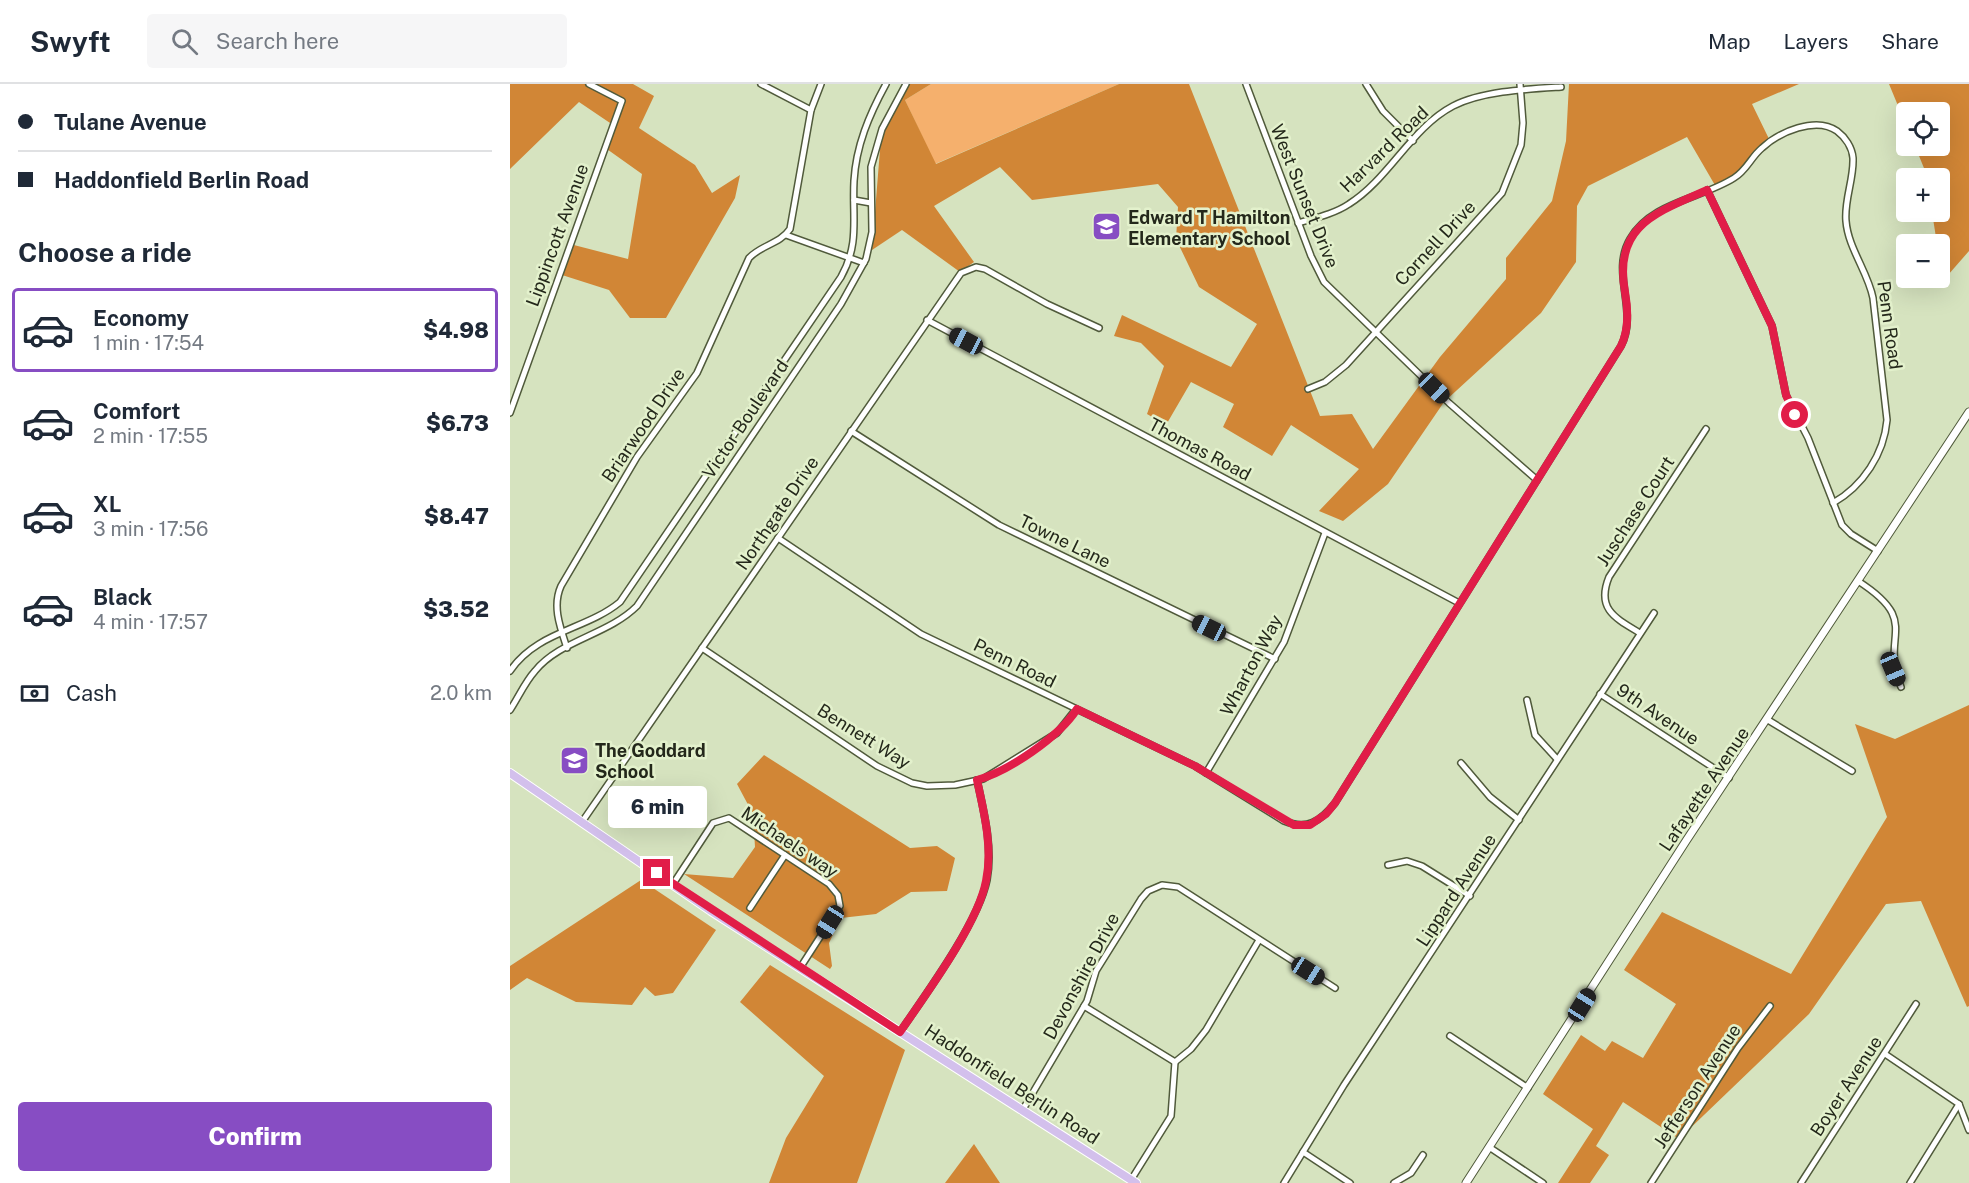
<!DOCTYPE html>
<html lang="en">
<head>
<meta charset="utf-8">
<style>
  :root { --surface:#fff; --page:#f6f6f7; --text:#1f2937; --muted:#747a83; --line:#e0e1e3; --accent:#874dc3 }
  body { margin:0; font-family:"Public Sans",sans-serif; background:var(--page); color:var(--text); height:100vh; display:flex; flex-direction:column; font-size:22px; white-space:nowrap }
  * { box-sizing:border-box; margin:0 }
  p { font-size:20px; color:var(--muted) }
  .icon { flex:none; width:33px; height:33px; fill:none; stroke:currentColor; stroke-width:2; stroke-linecap:round; stroke-linejoin:round }
  .map { position:relative; flex:1; overflow:hidden }
  .sheet { display:flex; flex-direction:column; background:var(--surface); width:510px }
  .sheet>* { flex:none }
  .banner { display:grid; align-content:center; height:132px; padding:0 18px; background:var(--surface) }
  .fabs { position:absolute; left:1386px; top:18px; display:grid; gap:12px }
  .fabs a { display:grid; place-items:center; width:54px; height:54px; border-radius:6px; background:var(--surface); box-shadow:0 6px 24px #0002; font-size:30px }
  .end { position:absolute; width:27px; height:27px; margin:-14px; border:8px solid #e11d48; background:#fff; box-shadow:0 0 0 3px #fff }
  .from { border-radius:50% }
  .bubble { position:absolute; height:42px; border-radius:6px; background:var(--surface); box-shadow:0 6px 24px #0002; font-size:20px; font-weight:800; line-height:42px; text-align:center }
  .car { position:absolute; width:18px; height:36px; margin:-18px -9px; border-radius:8px; box-shadow:0 0 4px 2px #0007; background:linear-gradient(#222 24%,#8ab4d8 0 40%,#222 0 76%,#8ab4d8 0 86%,#222 0) }
  .banner b { display:flex; align-items:center; gap:21px; height:57px; font-size:22px }
  .banner b+b { border-top:2px solid var(--line) }
  .banner i { width:15px; height:15px; background:var(--text) }
  ul { padding:0; list-style:none }
  li { display:flex; align-items:center; gap:18px; height:84px; margin:0 12px 9px; padding:0 6px; border:3px solid transparent; border-radius:6px }
  li div { flex:1 }
  li b { display:block; font-size:22px }
  li em { font-style:normal; font-weight:800 }
  li.active { border-color:var(--accent) }
  li>.icon { width:54px; height:54px; stroke-width:1.5 }
  h2 { padding:0 18px; font-size:27px; line-height:72px }
  .pay { display:flex; align-items:center; gap:15px; height:66px; padding:0 18px; font-size:22px }
  .pay p { margin-inline-start:auto }
  .button { display:flex; gap:12px; margin-top:auto; padding:12px 18px }
  .button a { flex:1; height:69px; border-radius:6px; background:var(--accent); color:#fff; font-size:24px; font-weight:800; line-height:69px; text-align:center }
  header { display:flex; align-items:center; gap:36px; box-sizing:border-box; height:84px; padding:0 30px; background:var(--surface); border-bottom:2px solid var(--line) }
  header strong { font-size:28px }
  nav { display:flex; gap:33px; margin-inline-start:auto; font-size:21px }
  .search { width:420px; height:54px; background:var(--page); display:flex; align-items:center; gap:15px; box-sizing:border-box; padding:0 21px; border-radius:6px; color:var(--muted); font-size:22px }
  main { display:flex; flex:1; min-height:0 }
  .map>svg:first-child { display:block }
  .green { fill:#f5b06d }
  .forest { fill:#d18636 }
  .lines { fill:none; stroke-linecap:round; stroke-linejoin:round }
  .minor-casing { stroke:#505a3b; stroke-width:8 }
  .tertiary-casing { stroke:#505a3b; stroke-width:9 }
  .primary-casing { stroke:#fff; stroke-width:10 }
  .minor { stroke:#fff; stroke-width:5 }
  .tertiary { stroke:#fff; stroke-width:7 }
  .primary { stroke:#d3c0ec; stroke-width:8 }
  .route { stroke:#e11d48; stroke-width:8 }
  .labels { text-anchor:middle; dominant-baseline:central; stroke-width:5; stroke-linejoin:round; paint-order:stroke }
  .street-label { font-size:18px; fill:#24281b; stroke:#e3f1cc }
  .poi-label { font-size:18px; font-weight:bold; fill:#24281b; stroke:#e3f1cc; text-anchor:start }
</style>
</head>
<body>
<header>
<strong>Swyft</strong>
<div class="search"><svg class="icon" aria-label="search" viewBox="0 0 24 24"><circle cx="10" cy="10" r="6"/><path d="M15 15l6 6"/></svg>Search here</div>
<nav><a>Map</a><a>Layers</a><a>Share</a></nav>
</header>
<main>
<section class="sheet">
<div class="banner">
<b><i class="from"></i>Tulane Avenue</b>
<b><i></i>Haddonfield Berlin Road</b>
</div>
<h2>Choose a ride</h2>
<ul>
<li class="active"><svg class="icon" aria-label="car" viewBox="0 0 24 24"><path d="M5 17H2v-5l4-1 3-4h7l3 4 3 1v5h-3M9 17h6M6 11h13"/><circle cx="7" cy="17" r="2"/><circle cx="17" cy="17" r="2"/></svg><div><b>Economy</b><p>1 min · 17:54</p></div><em>$4.98</em></li>
<li><svg class="icon" aria-label="car" viewBox="0 0 24 24"><path d="M5 17H2v-5l4-1 3-4h7l3 4 3 1v5h-3M9 17h6M6 11h13"/><circle cx="7" cy="17" r="2"/><circle cx="17" cy="17" r="2"/></svg><div><b>Comfort</b><p>2 min · 17:55</p></div><em>$6.73</em></li>
<li><svg class="icon" aria-label="car" viewBox="0 0 24 24"><path d="M5 17H2v-5l4-1 3-4h7l3 4 3 1v5h-3M9 17h6M6 11h13"/><circle cx="7" cy="17" r="2"/><circle cx="17" cy="17" r="2"/></svg><div><b>XL</b><p>3 min · 17:56</p></div><em>$8.47</em></li>
<li><svg class="icon" aria-label="car" viewBox="0 0 24 24"><path d="M5 17H2v-5l4-1 3-4h7l3 4 3 1v5h-3M9 17h6M6 11h13"/><circle cx="7" cy="17" r="2"/><circle cx="17" cy="17" r="2"/></svg><div><b>Black</b><p>4 min · 17:57</p></div><em>$3.52</em></li>
</ul>
<div class="pay"><svg class="icon" aria-label="cash" viewBox="0 0 24 24"><path d="M3 7h18v10H3z"/><circle cx="12" cy="12" r="2"/></svg>Cash<p>2.0 km</p></div>
<div class="button"><a>Confirm</a></div>
</section>
<div class="map">
<svg width="1459" height="1099" viewBox="0 0 1459 1099">
  <rect width="100%" height="100%" fill="#d6e3bf"/>
  <!-- green -->
  <polygon class="green" points="421,0 609,0 425,80 395,16"/>
  <!-- forest -->
  <g class="forest">
    <polygon points="0,0 123,0 144,12 129,44 185,81 202,109 230,91 225,114 156,234 120,234 99,206 52,191 60,160 118,175 132,90 94,63 103,41 69,18 0,85"/>
    <polygon points="398,0 421,0 395,16 426,80 609,0 679,0 810,332 842,330 863,365 930,273 996,195 996,174 1042,117 1056,57 1059,0 1289,0 1242,20 1260,57 1224,96 1206,103 1177,53 1078,102 1067,122 1066,178 1031,229 934,318 878,400 833,437 809,427 849,385 781,341 762,372 713,343 724,320 681,298 656,341 637,330 654,282 631,259 604,252 612,231 721,283 747,240 689,203 666,155 668,123 648,100 522,116 490,83 424,122 464,178 450,188 392,146 362,166 371,53"/>
    <polygon points="1379,0 1459,0 1459,167 1431,199 1430,160 1427,160 1422,128 1430,128 1430,94 1418,94 1405,62 1430,62 1430,28 1396,28 1396,41"/>
    <polygon points="1459,621 1459,922 1457,923 1411,817 1376,820 1299,930 1169,1055 1113,1018 1086,1062 1099,1071 1080,1099 1048,1099 1083,1045 1033,1010 1071,951 1095,967 1102,957 1133,974 1166,920 1114,886 1152,828 1281,890 1377,733 1345,640 1385,655"/>
    <polygon points="254,671 400,764 427,762 445,774 437,807 401,808 366,830 331,834 319,859 322,882 320,885 174,790 223,794 245,763 243,730 227,700"/>
    <polygon points="131,796 206,846 163,909 145,912 135,903 122,921 66,918 17,894 0,906 0,882"/>
    <polygon points="260,881 395,966 347,1099 259,1099 276,1054 314,992 230,918"/>
    <polygon points="464,1060 490,1099 435,1099"/>
  </g>
  <g class="lines">
    <defs>
      <g id="minor">
        <polyline points="251,0 301,26"/>
        <polyline points="736,0 801,172 814,198 939,319 1027,396"/>
        <polyline points="856,0 873,27 903,57"/>
        <polyline points="1197,106 1262,242 1276,311 1298,354 1332,441 1341,450 1368,467"/>
        <polyline points="344,116 361,119"/>
        <path d="M788,139C805,134 824,130 839,120C879,95 901,44 943,22C972,7 1018,5 1051,3"/>
        <polyline points="276,151 354,179"/>
        <polyline points="417,236 949,519"/>
        <polyline points="798,305 815,298 836,281 992,109 1011,61 1013,39 1010,0"/>
        <polyline points="0,329 112,17 79,0"/>
        <polyline points="341,347 489,441 765,575"/>
        <path d="M268,454L411,550L685,682L774,737C797,746 810,738 825,719L1111,262C1129,227 1100,189 1120,155C1141,118 1191,115 1224,94C1237,86 1241,73 1252,64C1269,48 1306,32 1327,47C1335,53 1342,63 1343,74C1344,95 1334,116 1336,137C1338,164 1358,188 1363,214L1377,336C1374,370 1353,402 1323,419"/>
        <path d="M1348,497C1413,539 1369,550 1391,603"/>
        <path d="M1130,549C1105,534 1086,525 1099,493L1196,345"/>
        <path d="M57,564C50,543 42,522 51,502L127,373L187,289L239,174C251,161 270,160 280,145L301,26L311,0"/>
        <polyline points="192,564 367,682 402,699 417,702 445,701 473,695 547,649 566,625"/>
        <path d="M0,587C27,547 76,546 110,518L331,193C350,159 342,134 344,97C346,62 359,31 376,0"/>
        <polyline points="1090,610 1219,694"/>
        <polyline points="1017,616 1025,651 1047,675"/>
        <path d="M0,626C8,614 15,598 25,587C50,556 98,551 127,522L331,220L356,175L362,148L361,83L372,45L396,0"/>
        <polyline points="1258,636 1342,687"/>
        <polyline points="951,679 980,713 1009,736"/>
        <polyline points="696,689 774,558 815,449"/>
        <polyline points="72,738 451,189 466,183 475,185 537,220 589,244"/>
        <polyline points="878,781 897,777 912,782 960,812"/>
        <polyline points="163,800 203,739 219,734 319,800 328,811 330,822 290,884"/>
        <polyline points="240,824 275,771"/>
        <polyline points="574,922 665,978"/>
        <path d="M390,948C416,910 468,839 477,796C483,764 474,728 467,696"/>
        <polyline points="940,952 1018,1004"/>
        <polyline points="1375,970 1449,1020 1459,1046"/>
        <polyline points="665,978 681,965 696,946 749,856"/>
        <polyline points="512,1027 577,917 586,887 631,815 638,807 652,801 668,803 825,904"/>
        <polyline points="979,1063 1033,1099"/>
        <polyline points="793,1068 840,1099"/>
        <polyline points="621,1096 661,1032 665,978"/>
        <polyline points="774,1099 834,1001 1144,529"/>
        <polyline points="884,1099 901,1089 913,1071"/>
        <polyline points="1141,1099 1228,964 1260,922"/>
        <polyline points="1291,1099 1406,920"/>
        <polyline points="1400,1099 1449,1020"/>
      </g>
      <polyline id="tertiary" points="956,1099 1176,757 1459,328"/>
      <polyline id="primary" points="0,689 201,827 626,1099"/>
    </defs>
    <!-- minor casing -->
    <use href="#minor" class="minor-casing"/>
    <!-- tertiary casing -->
    <use href="#tertiary" class="tertiary-casing"/>
    <!-- primary casing -->
    <use href="#primary" class="primary-casing"/>
    <!-- minor -->
    <use href="#minor" class="minor"/>
    <!-- tertiary -->
    <use href="#tertiary" class="tertiary"/>
    <!-- primary -->
    <use href="#primary" class="primary"/>
  </g>
  <g class="lines">
    <!-- route -->
    <path class="route" d="M147,789L390,948C416,910 468,840 476,797C483,764 474,728 467,696C499,687 549,653 567,625L685,682L784,741H800L816,730L825,719L1111,262C1119,246 1118,225 1115,208C1103,142 1145,129 1197,106L1262,242L1276,311L1285,331"/>
  </g>
  <!-- icons -->
  <defs>
    <symbol id="school-square" viewBox="-11 -11 22 22"><rect x="-9" y="-9" width="18" height="18" rx="4" fill="#874dc3" stroke="#e3f1cc"/><path d="M0-5L7-2L0 1L-7-2ZM-4 1L0 2.5L4 1V4Q0 6-4 4Z" fill="#fff"/></symbol>
  </defs>
  <g fill-rule="evenodd">
    <use href="#school-square" x="580" y="126" width="33" height="33"/>
    <use href="#school-square" x="48" y="660" width="33" height="33"/>
  </g>
  <g class="labels">
    <!-- street labels -->
    <g class="street-label">
      <text transform="translate(874 65) rotate(-44)">Harvard Road</text>
      <text transform="translate(795 112) rotate(68)">West Sunset Drive</text>
      <text transform="translate(47 151) rotate(-70)">Lippincott Avenue</text>
      <text transform="translate(925 159) rotate(-47)">Cornell Drive</text>
      <text transform="translate(1380 241) rotate(82)">Penn Road</text>
      <text transform="translate(235 335) rotate(-56)">Victor Boulevard</text>
      <text transform="translate(133 341) rotate(-56)">Briarwood Drive</text>
      <text transform="translate(690 365) rotate(28)">Thomas Road</text>
      <text transform="translate(1125 427) rotate(-57)">Juschase Court</text>
      <text transform="translate(267 429) rotate(-56)">Northgate Drive</text>
      <text transform="translate(555 457) rotate(26)">Towne Lane</text>
      <text transform="translate(505 579) rotate(26)">Penn Road</text>
      <text transform="translate(741 581) rotate(-62)">Wharton Way</text>
      <text transform="translate(1148 630) rotate(34)">9th Avenue</text>
      <text transform="translate(354 652) rotate(32)">Bennett Way</text>
      <text transform="translate(1194 705) rotate(-56)">Lafayette Avenue</text>
      <text transform="translate(280 758) rotate(34)">Michaels way</text>
      <text transform="translate(946 806) rotate(-57)">Lippard Avenue</text>
      <text transform="translate(571 892) rotate(-62)">Devonshire Drive</text>
      <text transform="translate(502 1000) rotate(33)">Haddonfield Berlin Road</text>
      <text transform="translate(1187 1002) rotate(-57)">Jefferson Avenue</text>
      <text transform="translate(1336 1002) rotate(-57)">Boyer Avenue</text>
    </g>
    <!-- poi labels -->
    <g class="poi-label">
      <text x="618" y="133">Edward T Hamilton<tspan x="618" dy="21">Elementary School</tspan></text>
      <text x="85" y="666">The Goddard<tspan x="85" dy="21">School</tspan></text>
    </g>
  </g>
</svg>
<div class="fabs">
<a><svg class="icon" aria-label="locate" viewBox="0 0 24 24"><circle cx="12" cy="12" r="6"/><path d="M12 2v4M12 18v4M2 12h4M18 12h4"/></svg></a>
<a>+</a>
<a>−</a>
</div>
<i class="end from" style="left:1285px;top:331px"></i>
<i class="end" style="left:147px;top:789px"></i>
<div class="bubble" style="left:98px;top:702px;width:99px">6 min</div>
<i class="car" style="left:456px;top:257px;rotate:298deg"></i>
<i class="car" style="left:924px;top:304px;rotate:134deg"></i>
<i class="car" style="left:699px;top:544px;rotate:296deg"></i>
<i class="car" style="left:1383px;top:585px;rotate:157deg"></i>
<i class="car" style="left:320px;top:838px;rotate:212deg"></i>
<i class="car" style="left:798px;top:887px;rotate:122deg"></i>
<i class="car" style="left:1072px;top:921px;rotate:32deg"></i>
</div>
</main>
</body>
</html>
